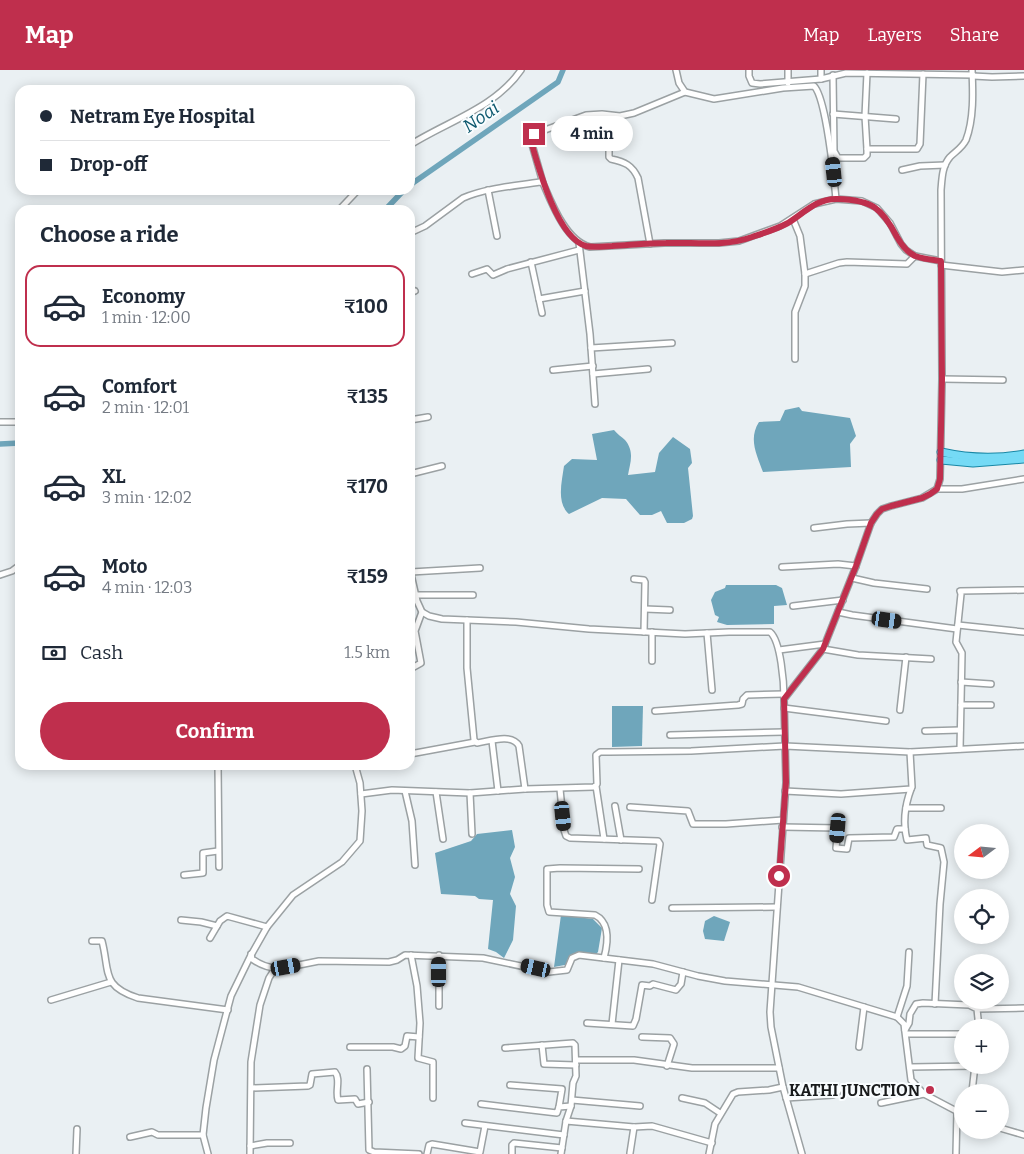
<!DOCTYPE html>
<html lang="en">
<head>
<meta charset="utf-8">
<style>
  :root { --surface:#fff; --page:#f2f2f3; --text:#1f2937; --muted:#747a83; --line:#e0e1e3; --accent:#bf2f4d }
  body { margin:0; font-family:Bitter,serif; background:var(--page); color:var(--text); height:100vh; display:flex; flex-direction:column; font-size:19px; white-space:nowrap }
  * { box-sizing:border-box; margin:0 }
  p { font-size:16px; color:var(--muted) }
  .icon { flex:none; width:28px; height:28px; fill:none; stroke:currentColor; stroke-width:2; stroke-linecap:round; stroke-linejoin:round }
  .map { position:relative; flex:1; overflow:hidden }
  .sheet { position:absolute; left:15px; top:135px; width:400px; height:565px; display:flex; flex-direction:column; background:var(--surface); border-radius:15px; box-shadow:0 2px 12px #0003 }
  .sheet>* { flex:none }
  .guide { position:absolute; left:15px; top:15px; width:400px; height:110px; border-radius:15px; box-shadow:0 2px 12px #0003; display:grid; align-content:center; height:110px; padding:0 25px; background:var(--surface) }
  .needle { width:32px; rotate:254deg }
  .controls { position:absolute; left:954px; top:754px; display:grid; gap:10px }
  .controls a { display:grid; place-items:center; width:55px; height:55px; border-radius:50%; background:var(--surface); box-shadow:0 2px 12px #0003; font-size:25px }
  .end { position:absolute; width:22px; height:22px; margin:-11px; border:6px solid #bf2f4d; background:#fff; box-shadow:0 0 0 2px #fff }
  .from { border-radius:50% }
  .bubble { position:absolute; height:35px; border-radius:18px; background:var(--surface); box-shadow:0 2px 12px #0003; font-size:16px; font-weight:700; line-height:35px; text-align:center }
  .car { position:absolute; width:15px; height:30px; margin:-15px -8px; border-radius:6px; box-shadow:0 0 4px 1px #0007; background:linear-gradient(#222 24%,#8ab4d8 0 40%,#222 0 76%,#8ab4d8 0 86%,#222 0) }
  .guide b { display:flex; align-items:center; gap:18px; height:48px; font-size:19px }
  .guide b+b { border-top:1px solid var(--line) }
  .guide i { width:12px; height:12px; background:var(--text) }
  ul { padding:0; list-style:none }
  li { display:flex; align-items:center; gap:15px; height:82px; margin:0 10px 8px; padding:0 15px; border:2px solid transparent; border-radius:15px }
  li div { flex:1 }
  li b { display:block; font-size:19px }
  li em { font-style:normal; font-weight:700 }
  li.current { border-color:var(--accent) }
  li>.icon { width:45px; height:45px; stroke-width:1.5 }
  h2 { padding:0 25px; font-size:22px; line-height:60px }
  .pay { display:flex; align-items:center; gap:12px; height:55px; padding:0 25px; font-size:19px }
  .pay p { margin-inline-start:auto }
  .primary-button { display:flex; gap:10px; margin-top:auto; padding:10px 25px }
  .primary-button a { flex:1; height:58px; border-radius:30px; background:var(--accent); color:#fff; font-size:20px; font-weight:700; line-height:58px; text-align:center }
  header { display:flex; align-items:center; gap:30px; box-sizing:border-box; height:70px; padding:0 25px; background:var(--accent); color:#fff }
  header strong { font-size:24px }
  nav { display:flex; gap:28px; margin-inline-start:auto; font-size:18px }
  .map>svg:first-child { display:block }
  .water { fill:#6fa6bb }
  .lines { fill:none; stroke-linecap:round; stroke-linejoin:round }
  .canal { stroke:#6fa6bb; stroke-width:5.5 }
  .minor-casing { stroke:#9ba1a3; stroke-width:8 }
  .major-casing { stroke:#1987a5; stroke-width:9 }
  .minor { stroke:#fff; stroke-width:5 }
  .major { stroke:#75daf5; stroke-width:7 }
  .route { stroke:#bf2f4d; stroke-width:6 }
  .poi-dot { fill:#bf2f4d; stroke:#f9fdff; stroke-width:2 }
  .labels { text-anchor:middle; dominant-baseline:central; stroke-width:4; stroke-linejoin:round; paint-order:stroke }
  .poi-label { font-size:16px; font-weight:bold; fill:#191b1c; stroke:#f9fdff; text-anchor:end }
  .water-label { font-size:18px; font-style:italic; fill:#0e596f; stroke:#f9fdff }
</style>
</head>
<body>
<header>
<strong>Map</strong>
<nav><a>Map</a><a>Layers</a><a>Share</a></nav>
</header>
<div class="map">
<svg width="1024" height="1084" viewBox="0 0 1024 1084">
  <rect width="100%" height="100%" fill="#eaf0f3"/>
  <!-- water -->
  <g class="water">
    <path d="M799,337L802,341L850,348L856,366L850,374L851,397L763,402C757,385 748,369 759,352L780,351L785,340Z"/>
    <path d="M614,360C617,364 622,367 625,370C635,382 630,393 628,405L655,402L659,383L673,367L690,379L692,393L688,398L693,446L692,449L684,453H667L661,441L652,445H640L626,429L602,428L569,444C556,433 562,411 564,396L572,389L597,390L592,364Z"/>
    <polygon points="726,515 776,515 782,518 787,535 774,536 774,554 727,555 717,552 719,547 715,545 711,530 715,522 725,518"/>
    <polygon points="612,636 643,636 642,676 612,677"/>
    <polygon points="512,760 515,777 510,788 515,807 510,824 516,836 513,870 504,888 496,882 488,879 493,830 479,829 475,826 441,824 435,783 471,771 477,764"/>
    <polygon points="561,845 593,849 602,858 598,882 592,888 574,888 570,894 554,897"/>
    <polygon points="714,846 730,852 724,871 705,869 703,861 705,851"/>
  </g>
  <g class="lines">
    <!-- canal -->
    <g class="canal">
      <polyline points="410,115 558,12 563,0"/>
      <polyline points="385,140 404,120"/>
      <polyline points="0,374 20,373"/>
    </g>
    <defs>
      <g id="minor">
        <path d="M676,0L679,13L685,22L714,29L783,18L814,16C826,28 834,108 836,129"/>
        <polyline points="749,0 749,6 752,13 760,14 821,9 846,3 973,5"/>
        <polyline points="833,5 834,81 838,88 864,88 867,85 867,79 917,79 920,74 923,4"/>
        <polyline points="973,6 992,7 1024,6"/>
        <polyline points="821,9 821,0"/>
        <polyline points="788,13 788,0"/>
        <polyline points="833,44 896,49"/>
        <path d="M609,46V87L611,89C625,92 632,95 638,108L650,174"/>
        <path d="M410,75C448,51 495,38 521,0"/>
        <polyline points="867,79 865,46 867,3"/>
        <polyline points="902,100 920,96 945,95"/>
        <polyline points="543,113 531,71 530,68 534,64 586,45 602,44 620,46 634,43 685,22"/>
        <polyline points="488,120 497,166"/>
        <polyline points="339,140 358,120"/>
        <polyline points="793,149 800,166 805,204 805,216 795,242 795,289"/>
        <path d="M410,163L425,156L463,128C486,118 515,116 540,112L543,113C552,134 566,171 590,177L664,173H719L739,171L780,156L814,134L836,129L862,131L877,138L890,153L901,174L906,180L915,186L941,191"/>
        <polyline points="579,173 590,264 595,334"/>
        <polyline points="531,192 542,243"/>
        <polyline points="941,195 1002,202 1024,200"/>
        <polyline points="472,204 487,199 493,205 507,199 579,180"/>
        <polyline points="805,204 839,193 847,192 907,194 915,186"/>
        <polyline points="410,223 415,221"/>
        <polyline points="539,229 585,221"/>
        <polyline points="591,278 672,273"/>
        <polyline points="553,300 593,296"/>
        <polyline points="593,304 648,299"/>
        <polyline points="942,309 1003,310"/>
        <polyline points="410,350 428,347"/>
        <polyline points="0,352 20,352"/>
        <polyline points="410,404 442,396"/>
        <path d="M937,419L940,409L942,309L941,120C942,109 942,96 950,87C956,81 962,78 966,70C974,49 973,22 972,0"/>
        <polyline points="814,458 847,454 871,453"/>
        <polyline points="782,497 838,494 856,496"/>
        <path d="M410,500L417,531L422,542L429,546L442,549L516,552L589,559L685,564L729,562H770C781,571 784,614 784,629"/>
        <polyline points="411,502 480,498"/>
        <polyline points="0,505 12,501 20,495"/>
        <polyline points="852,508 874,513 927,519"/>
        <polyline points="634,509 644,510 645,512 644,562"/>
        <polyline points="415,525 473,525"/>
        <polyline points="793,536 843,530"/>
        <polyline points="645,539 670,540"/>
        <polyline points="838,542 852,545 957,559"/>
        <path d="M467,550V598L474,670L477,673C490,671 512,663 519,676L525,719L594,717L597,714L596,685L600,682H609L691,681L785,676L910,682L1024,676"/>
        <polyline points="958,555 1024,562"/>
        <polyline points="652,562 652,591"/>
        <polyline points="707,563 712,620"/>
        <polyline points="823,579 858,585 931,589"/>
        <polyline points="779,580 825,574"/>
        <polyline points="412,598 421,593 415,561 422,542"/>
        <polyline points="961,612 991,614"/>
        <polyline points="961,635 991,635"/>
        <polyline points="784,638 886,651"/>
        <polyline points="900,640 906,587"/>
        <polyline points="655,641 738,635 742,634 743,629 747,625 784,624"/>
        <polyline points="925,661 960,660"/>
        <polyline points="670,665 784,662"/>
        <polyline points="492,671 498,721"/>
        <polyline points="960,679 962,583 956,572 961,524 960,521 1024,520"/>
        <polyline points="410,684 475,672"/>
        <polyline points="218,695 219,797"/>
        <polyline points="596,716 604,769"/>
        <polyline points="560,719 564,760 566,766 570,768 658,771 660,774 652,830"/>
        <path d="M911,719C905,735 903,754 907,770L926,768L927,775L941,778L944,792L940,834L935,934"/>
        <polyline points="405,721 412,751 415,795"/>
        <polyline points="785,721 841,724 911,719 912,717 910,682"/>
        <polyline points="436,722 443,769"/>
        <polyline points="470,723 472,764"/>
        <polyline points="361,724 392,720 470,723 525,719"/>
        <polyline points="615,736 621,770"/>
        <polyline points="630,737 688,741 693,754 726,754 783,750"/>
        <polyline points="906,738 941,738"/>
        <polyline points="782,757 838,758 836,778 847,779 849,768 894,767 897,759 905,759"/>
        <polyline points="184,805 203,803 203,783 218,781"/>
        <polyline points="672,838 777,837"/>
        <polyline points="181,850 201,852 217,856"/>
        <polyline points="210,868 220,851 227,846 267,857"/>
        <path d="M92,871H102C110,902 101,916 138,928L228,940"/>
        <path d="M251,884L252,889C259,894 269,898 277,898"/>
        <polyline points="411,885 417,916 420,953 418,988 433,992 433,1028"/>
        <path d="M604,888C608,873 611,853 595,845L549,842L547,835V799L560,798L639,799"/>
        <polyline points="51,930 111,912"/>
        <polyline points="439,936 439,885"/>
        <polyline points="977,939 1024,938"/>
        <polyline points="897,947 907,916 909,882"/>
        <polyline points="587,953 633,956 636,949 642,915 650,916 653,914 676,920 681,914 683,902"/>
        <polyline points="612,954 619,890"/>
        <polyline points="905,960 909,953 910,944 916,934 923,933 969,935 977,939 979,958"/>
        <polyline points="906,964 962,964"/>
        <polyline points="642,967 670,968 674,974 667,996"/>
        <polyline points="542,975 544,994 576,995"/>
        <polyline points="350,977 393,977 401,979 405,976 407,966 419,967"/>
        <polyline points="859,977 864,937"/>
        <polyline points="505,978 573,973 575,975 576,1006 573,1013 571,1036 566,1051"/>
        <polyline points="577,990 634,990 692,998 779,998"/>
        <polyline points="910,997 975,996"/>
        <polyline points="367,999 369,1080 374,1082 419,1084"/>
        <polyline points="510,1015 562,1019 559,1037"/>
        <path d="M252,1018L308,1016L310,1015L312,1004L335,1002C341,1009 335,1021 338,1030L355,1029L358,1034L369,1032"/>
        <polyline points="972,1022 975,995"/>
        <polyline points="682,1028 705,1033 720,1043"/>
        <polyline points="786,1028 833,1025 837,1023 840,1018"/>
        <polyline points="572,1030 640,1036"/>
        <polyline points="881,1033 924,1024"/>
        <polyline points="481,1034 557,1043 559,1037 571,1036"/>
        <polyline points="465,1053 564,1065"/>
        <polyline points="1000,1058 1024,1065"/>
        <polyline points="130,1067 152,1062 158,1065 203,1065"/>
        <polyline points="250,1076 267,1073 290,1073"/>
        <polyline points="630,1083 634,1057"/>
        <polyline points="76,1084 77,1059"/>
        <polyline points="208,1084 203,1065 206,1038 214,990 231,926 250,887 267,857 293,825 342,792 360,771 362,741 360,713 355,695"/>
        <polyline points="250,1084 251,992 260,935 269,908 274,900 319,891 389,892 397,890 405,885 483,888 549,902 567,900 572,888 579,885 653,894 698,906 725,911 798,917 897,947 904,954 911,1010 924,1024 962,1044"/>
        <polyline points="427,1084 429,1075 432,1074 480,1082 485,1056"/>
        <polyline points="512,1084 512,1075 514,1073 562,1078"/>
        <polyline points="561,1084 566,1051 634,1057 652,1056 712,1073"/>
        <polyline points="709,1084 715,1054 733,1024 738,1022 769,1020 783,1017"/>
        <polyline points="802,1084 783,1017 771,957 770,942 786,713 784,629 823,579 856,496 871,453 877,444 882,439 891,436 922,428 937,419 962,419 1024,409"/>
        <polyline points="956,1084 957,1041"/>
      </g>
      <g id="major">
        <path d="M941,382C968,388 997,389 1024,384"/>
        <polyline points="941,390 973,393 1024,389"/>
      </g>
    </defs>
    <!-- minor casing -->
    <use href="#minor" class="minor-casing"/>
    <!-- major casing -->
    <use href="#major" class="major-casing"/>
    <!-- minor -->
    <use href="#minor" class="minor"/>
    <!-- major -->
    <use href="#major" class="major"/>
  </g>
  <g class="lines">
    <!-- route -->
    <path class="route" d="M534,64L530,68L531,71C538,96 557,168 586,176C594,178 604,176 612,176C630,175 648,173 666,173C694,172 725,177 752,167C764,163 777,159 788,153C804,143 817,128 838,129C872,130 882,138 897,167C901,174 907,182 915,186C923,189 933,190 941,191L942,309L940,409L937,419L930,424L922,428L891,436L882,439L877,444L871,453L856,496L823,579L784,629L786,712L779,806"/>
  </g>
  <!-- markers -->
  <circle class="poi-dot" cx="930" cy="1020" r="5"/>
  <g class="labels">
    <!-- poi labels -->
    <g class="poi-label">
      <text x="920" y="1020">KATHI JUNCTION</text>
    </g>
    <!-- water labels -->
    <g class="water-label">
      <text transform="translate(481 47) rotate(-35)">Noai</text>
    </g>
  </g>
</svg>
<div class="controls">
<a><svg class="needle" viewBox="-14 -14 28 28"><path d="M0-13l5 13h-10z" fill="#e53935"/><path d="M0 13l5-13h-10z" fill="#747a83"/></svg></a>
<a><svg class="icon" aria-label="locate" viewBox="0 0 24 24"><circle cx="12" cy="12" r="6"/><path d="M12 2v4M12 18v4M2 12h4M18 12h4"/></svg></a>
<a><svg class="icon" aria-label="layers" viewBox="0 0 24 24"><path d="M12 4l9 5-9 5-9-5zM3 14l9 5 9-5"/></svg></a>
<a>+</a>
<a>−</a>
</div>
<i class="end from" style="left:779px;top:806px"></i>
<i class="end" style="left:534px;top:64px"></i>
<div class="bubble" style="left:551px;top:46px;width:82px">4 min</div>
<i class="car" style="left:834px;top:102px;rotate:354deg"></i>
<i class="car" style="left:887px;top:550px;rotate:98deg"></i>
<i class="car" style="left:563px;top:746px;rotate:174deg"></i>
<i class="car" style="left:838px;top:758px;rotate:185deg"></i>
<i class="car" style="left:286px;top:897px;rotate:80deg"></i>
<i class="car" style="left:536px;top:898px;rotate:283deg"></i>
<i class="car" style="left:439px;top:902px;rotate:0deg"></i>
<div class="guide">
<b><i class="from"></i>Netram Eye Hospital</b>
<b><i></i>Drop-off</b>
</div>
<section class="sheet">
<h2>Choose a ride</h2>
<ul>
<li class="current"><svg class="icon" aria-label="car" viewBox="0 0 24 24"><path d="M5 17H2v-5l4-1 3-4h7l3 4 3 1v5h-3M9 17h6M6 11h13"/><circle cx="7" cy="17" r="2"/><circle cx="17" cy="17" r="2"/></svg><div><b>Economy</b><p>1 min · 12:00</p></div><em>₹100</em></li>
<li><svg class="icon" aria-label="car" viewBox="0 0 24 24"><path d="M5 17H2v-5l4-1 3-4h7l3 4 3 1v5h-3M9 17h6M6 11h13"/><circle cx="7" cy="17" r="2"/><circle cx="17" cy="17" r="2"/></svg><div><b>Comfort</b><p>2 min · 12:01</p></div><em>₹135</em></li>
<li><svg class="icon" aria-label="car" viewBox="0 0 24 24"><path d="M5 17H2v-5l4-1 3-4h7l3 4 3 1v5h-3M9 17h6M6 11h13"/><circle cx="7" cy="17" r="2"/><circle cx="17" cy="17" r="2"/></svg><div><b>XL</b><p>3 min · 12:02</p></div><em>₹170</em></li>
<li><svg class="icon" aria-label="car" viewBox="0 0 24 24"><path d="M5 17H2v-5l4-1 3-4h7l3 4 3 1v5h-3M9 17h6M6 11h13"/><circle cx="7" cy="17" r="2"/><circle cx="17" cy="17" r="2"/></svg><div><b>Moto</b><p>4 min · 12:03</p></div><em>₹159</em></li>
</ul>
<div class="pay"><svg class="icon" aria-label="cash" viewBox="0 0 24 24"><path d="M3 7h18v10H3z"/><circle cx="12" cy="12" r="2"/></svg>Cash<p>1.5 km</p></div>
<div class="primary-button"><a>Confirm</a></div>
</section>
</div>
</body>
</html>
